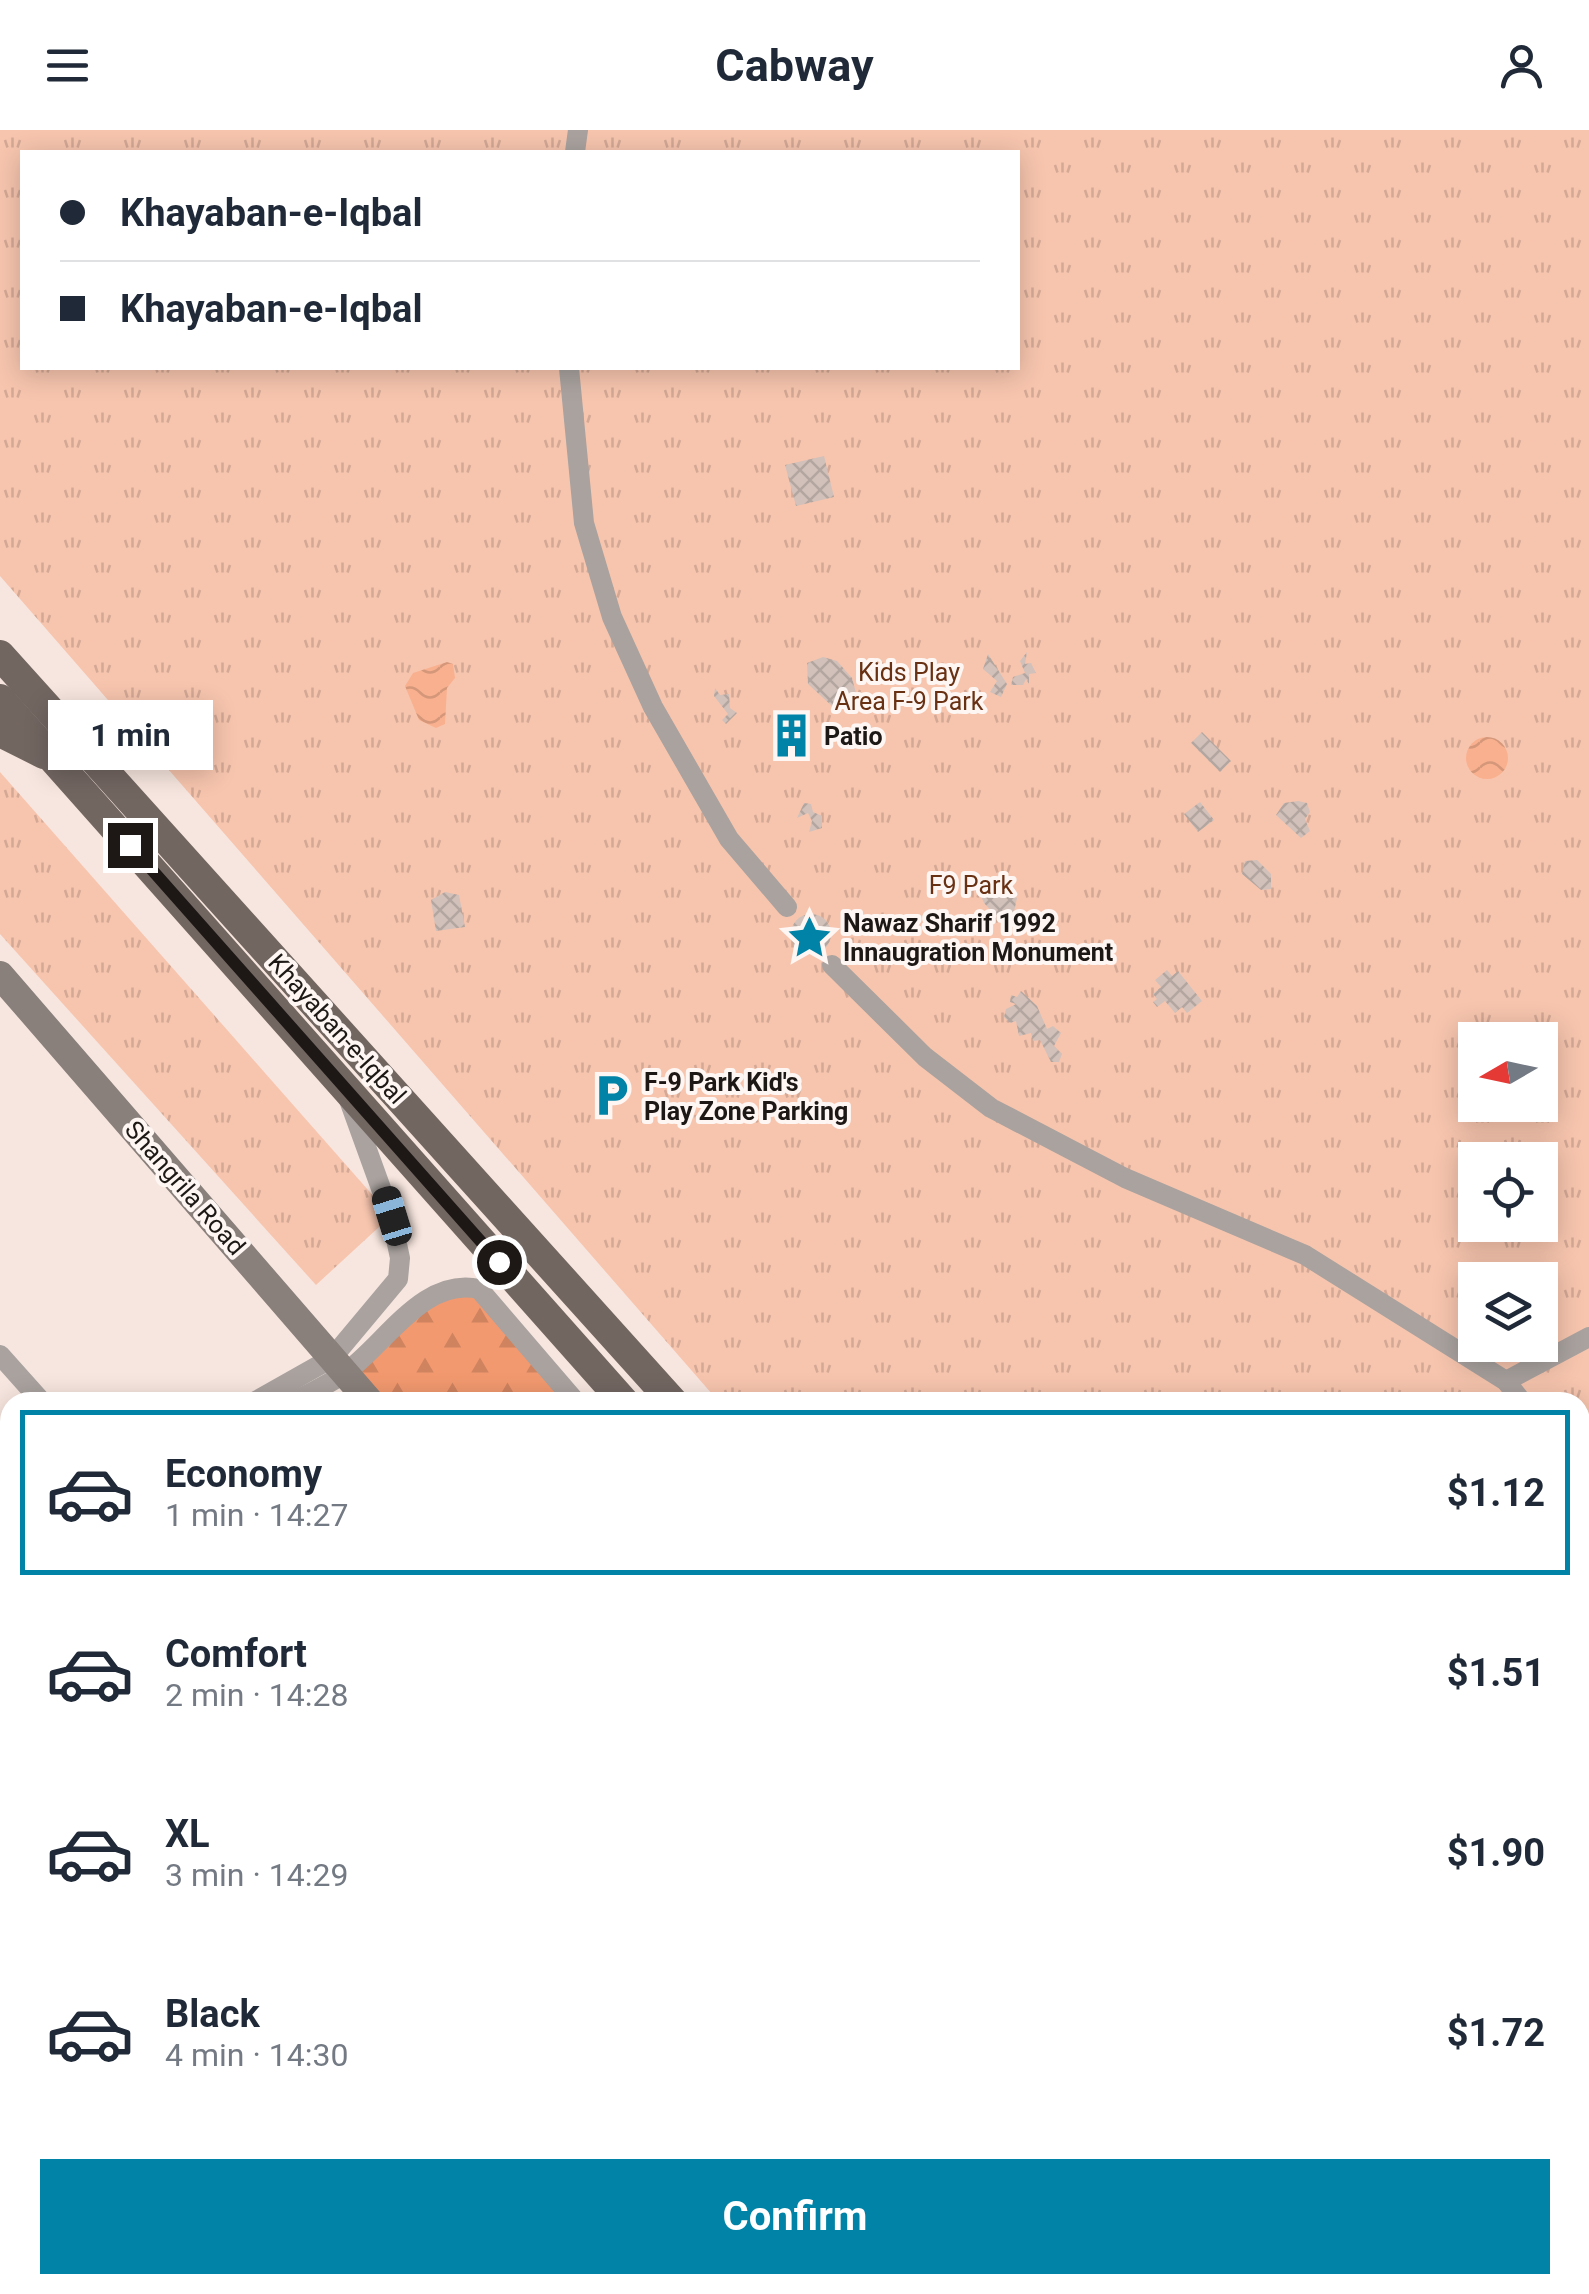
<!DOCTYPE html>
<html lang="en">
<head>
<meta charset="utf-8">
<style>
  :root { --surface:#fff; --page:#f2f2f3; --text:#1f2937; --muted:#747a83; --line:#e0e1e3; --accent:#0083a7 }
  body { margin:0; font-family:Roboto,sans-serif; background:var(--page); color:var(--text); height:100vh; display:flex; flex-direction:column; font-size:38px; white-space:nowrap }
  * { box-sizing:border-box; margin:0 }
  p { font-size:32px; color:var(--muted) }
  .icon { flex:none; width:55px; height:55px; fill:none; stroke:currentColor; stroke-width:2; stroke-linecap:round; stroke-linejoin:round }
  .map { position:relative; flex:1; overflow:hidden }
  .side { position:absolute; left:0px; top:1262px; width:1590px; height:902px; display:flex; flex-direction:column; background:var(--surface); border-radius:30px 30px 0 0; box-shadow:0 5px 25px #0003 }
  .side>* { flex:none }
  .top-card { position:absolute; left:20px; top:20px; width:1000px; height:220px; border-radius:0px; box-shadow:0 5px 25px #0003; display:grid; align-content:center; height:220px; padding:0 40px; background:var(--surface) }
  .needle { width:65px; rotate:261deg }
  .controls { position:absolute; left:1458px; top:892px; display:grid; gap:20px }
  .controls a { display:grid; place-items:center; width:100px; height:100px; border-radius:0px; background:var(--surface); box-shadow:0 5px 25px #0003; font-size:50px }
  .end { position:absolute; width:45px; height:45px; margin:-22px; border:12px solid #1d1815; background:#fff; box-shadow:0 0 0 5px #fff }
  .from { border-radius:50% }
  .bubble { position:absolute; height:70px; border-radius:0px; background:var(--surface); box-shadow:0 5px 25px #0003; font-size:32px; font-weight:700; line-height:70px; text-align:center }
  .car { position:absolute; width:30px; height:60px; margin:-30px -15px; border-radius:12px; box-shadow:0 0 8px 2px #0007; background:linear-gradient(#222 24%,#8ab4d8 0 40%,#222 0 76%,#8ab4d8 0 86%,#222 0) }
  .top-card b { display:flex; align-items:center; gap:35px; height:95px; font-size:38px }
  .top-card b+b { border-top:2px solid var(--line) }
  .top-card i { width:25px; height:25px; background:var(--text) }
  ul { padding:18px 0 0; list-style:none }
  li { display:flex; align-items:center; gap:30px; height:165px; margin:0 20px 15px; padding:0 20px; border:5px solid transparent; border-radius:0px }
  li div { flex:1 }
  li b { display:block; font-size:38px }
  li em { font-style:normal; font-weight:700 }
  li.selected { border-color:var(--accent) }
  li>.icon { width:90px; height:90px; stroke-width:1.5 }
  .cta { display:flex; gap:20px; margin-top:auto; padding:20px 40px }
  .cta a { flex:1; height:115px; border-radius:0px; background:var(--accent); color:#fff; font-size:40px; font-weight:700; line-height:115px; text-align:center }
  header { display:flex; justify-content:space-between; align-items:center; height:130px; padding:0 40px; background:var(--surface); font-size:45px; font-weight:700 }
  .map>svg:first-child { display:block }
  .forest { fill:url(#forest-firs) }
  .park { fill:url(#park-tufts); fill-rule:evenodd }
  .water { fill:url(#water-waves) }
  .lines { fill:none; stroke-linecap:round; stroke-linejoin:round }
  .stream { stroke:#f9b08f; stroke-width:5 }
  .building { fill:url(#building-cross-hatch) }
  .lane { stroke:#a9a29f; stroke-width:10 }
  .street { stroke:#a9a29f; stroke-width:20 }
  .secondary { stroke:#897f7b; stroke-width:28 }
  .primary { stroke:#726661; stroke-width:30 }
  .route { stroke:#1d1815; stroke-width:12 }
  .labels { text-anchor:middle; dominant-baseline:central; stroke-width:8; stroke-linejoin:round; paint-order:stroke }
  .park-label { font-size:25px; fill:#693114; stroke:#fdf6f3 }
  .poi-label { font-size:25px; font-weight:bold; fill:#1d1815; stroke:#fdf6f3; text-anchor:start }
  .street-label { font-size:25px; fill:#1d1815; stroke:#fdf6f3 }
</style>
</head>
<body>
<header><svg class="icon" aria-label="menu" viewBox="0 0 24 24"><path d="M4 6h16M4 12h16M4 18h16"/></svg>Cabway<svg class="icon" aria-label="person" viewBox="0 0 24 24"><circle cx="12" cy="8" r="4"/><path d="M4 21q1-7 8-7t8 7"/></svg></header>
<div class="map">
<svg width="1589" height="2164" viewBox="0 0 1589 2164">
  <defs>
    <pattern id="forest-firs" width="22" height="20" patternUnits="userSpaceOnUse" patternTransform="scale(2.5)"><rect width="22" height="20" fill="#f2996f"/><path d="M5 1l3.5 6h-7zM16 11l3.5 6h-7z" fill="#cf835f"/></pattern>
    <pattern id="park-tufts" width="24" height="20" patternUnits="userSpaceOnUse" patternTransform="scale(2.5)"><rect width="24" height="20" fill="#f7c5ae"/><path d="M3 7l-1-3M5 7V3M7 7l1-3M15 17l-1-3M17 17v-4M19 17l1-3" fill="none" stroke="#d3a895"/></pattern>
    <pattern id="water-waves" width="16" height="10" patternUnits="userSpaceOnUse" patternTransform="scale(2.5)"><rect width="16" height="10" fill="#f9b08f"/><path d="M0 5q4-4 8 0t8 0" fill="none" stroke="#d5977a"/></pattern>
    <pattern id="building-cross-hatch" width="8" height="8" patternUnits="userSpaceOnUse" patternTransform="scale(2.5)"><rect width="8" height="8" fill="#d1c1ba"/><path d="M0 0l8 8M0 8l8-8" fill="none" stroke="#b3a59f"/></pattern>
  </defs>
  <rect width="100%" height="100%" fill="#f7e6df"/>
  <!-- forest -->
  <g class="forest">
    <polygon points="462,1155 576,1272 370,1272 345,1244 402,1188"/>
    <polygon points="1145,2155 1392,2155 1399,2164 1153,2164"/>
  </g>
  <!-- park -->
  <g class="park">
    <path d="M0,0H1589V2164H1494L1486,2155H1580V1272H719L0,446ZM22,22H1018V238H22ZM1475,910H1540V975H1475ZM1475,1030H1540V1095H1475ZM1475,1150H1540V1215H1475Z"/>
    <polygon points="0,642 391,1086 316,1155 0,804"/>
  </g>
  <!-- water -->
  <g class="water">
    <polygon points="447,532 453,534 455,548 447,558 445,594 436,598 419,590 405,556 413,543"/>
    <circle cx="1487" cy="628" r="21"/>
  </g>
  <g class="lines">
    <!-- stream -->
    <g class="stream">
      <polyline points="1580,1473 1589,1468"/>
      <polyline points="1032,2164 1039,2155"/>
    </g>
  </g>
  <!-- building -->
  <g class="building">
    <polygon points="824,326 834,367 796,376 785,335"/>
    <polygon points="1027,522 1025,534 1031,533 1036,543 1029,544 1029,554 1026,549 1023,555 1011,555 1013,547 1025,543 1020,531"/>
    <polygon points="988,524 1007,554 1001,567 990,562 997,551 983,539"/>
    <polygon points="823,527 837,531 852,548 856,563 850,573 832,576 808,554 807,533"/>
    <polygon points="715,558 720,565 729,564 730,578 737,583 726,594 722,590 728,584 714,566"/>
    <polygon points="1202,602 1231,631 1220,642 1191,613"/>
    <polygon points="1298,671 1307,673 1310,682 1305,689 1310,701 1301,708 1276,685 1284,673"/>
    <polygon points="1200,672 1214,690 1198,702 1184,684"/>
    <polygon points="804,673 811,674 813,682 822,686 822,698 809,702 812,691 808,683 797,688"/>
    <polygon points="1257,730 1271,744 1271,759 1261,760 1242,744 1245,731"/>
    <polygon points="988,748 1017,768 1013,786 995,785 984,773 978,759"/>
    <polygon points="445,762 459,765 465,797 436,801 431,770"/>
    <circle cx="811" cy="804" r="20"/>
    <polygon points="1167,840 1172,846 1178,841 1202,871 1187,883 1182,877 1175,883 1165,871 1157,877 1153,872 1157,869 1153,864 1161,857 1155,850"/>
    <polygon points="1021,861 1037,876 1047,899 1053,896 1061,903 1054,916 1062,924 1059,932 1051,932 1040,910 1033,911 1031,903 1019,906 1016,891 1010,893 1004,887 1006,879 1016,874 1010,872 1011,865 1017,867"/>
  </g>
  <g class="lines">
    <!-- lane -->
    <polyline class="lane" points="1292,2164 1294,2155"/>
    <!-- street -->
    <g class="street">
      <polyline points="575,22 578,0"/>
      <polyline points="569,238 584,393 612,487 653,577 729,709 787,777"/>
      <polyline points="832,835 925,927 991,978 1125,1048 1305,1125 1506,1251 1522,1272"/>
      <polyline points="0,1225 42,1272"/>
      <polyline points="1506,1251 1589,1207"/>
      <polyline points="254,1272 332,1228 398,1149 400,1128 391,1086 349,970"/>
      <path d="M293,1272C310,1263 327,1255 342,1245C384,1217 422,1146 479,1159L576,1272"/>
      <polyline points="1580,1348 1589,1360"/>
      <polyline points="0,1421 10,1442"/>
      <polyline points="0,1712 10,1733"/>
      <polyline points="0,2064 10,2085"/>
      <polyline points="44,2155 49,2164"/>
      <polyline points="215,2155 219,2164"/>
      <polyline points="358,2155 362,2164"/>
      <polyline points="628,2164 646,2155"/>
    </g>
    <!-- secondary -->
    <g class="secondary">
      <polyline points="0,845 370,1272"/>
      <polyline points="1145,2155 1153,2164"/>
    </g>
    <!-- primary -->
    <g class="primary">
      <polyline points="0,525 673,1272"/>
      <polyline points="0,569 624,1272"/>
      <polyline points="0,602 44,624"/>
      <polyline points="1392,2155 1399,2164"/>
      <polyline points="1446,2155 1454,2164"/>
    </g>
  </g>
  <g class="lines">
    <!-- route -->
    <polyline class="route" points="130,715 499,1132"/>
  </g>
  <!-- icons -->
  <defs>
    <symbol id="building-bare" viewBox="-9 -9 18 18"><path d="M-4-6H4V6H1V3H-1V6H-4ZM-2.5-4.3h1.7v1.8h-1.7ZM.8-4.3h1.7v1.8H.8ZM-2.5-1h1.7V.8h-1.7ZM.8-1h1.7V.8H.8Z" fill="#0083a7" stroke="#fdf6f3" stroke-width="2.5" paint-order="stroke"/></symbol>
    <symbol id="sight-bare" viewBox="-9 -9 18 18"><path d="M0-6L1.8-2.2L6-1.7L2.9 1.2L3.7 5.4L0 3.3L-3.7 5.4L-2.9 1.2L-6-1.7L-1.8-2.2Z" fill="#0083a7" stroke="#fdf6f3" stroke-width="2.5" paint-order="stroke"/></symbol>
    <symbol id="parking-bare" viewBox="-9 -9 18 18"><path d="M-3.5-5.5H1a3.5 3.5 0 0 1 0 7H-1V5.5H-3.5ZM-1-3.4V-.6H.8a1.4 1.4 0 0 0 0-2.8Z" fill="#0083a7" stroke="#fdf6f3" stroke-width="2.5" paint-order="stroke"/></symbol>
  </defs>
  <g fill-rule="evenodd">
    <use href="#building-bare" x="760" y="574" width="63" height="63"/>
    <use href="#sight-bare" x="778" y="776" width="63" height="63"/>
    <use href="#parking-bare" x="580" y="934" width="63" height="63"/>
  </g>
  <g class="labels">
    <!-- park labels -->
    <g class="park-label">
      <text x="909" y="542">Kids Play<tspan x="909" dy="29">Area F-9 Park</tspan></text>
      <text x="971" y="755">F9 Park</text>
    </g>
    <!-- poi labels -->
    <g class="poi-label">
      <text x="824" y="606">Patio</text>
      <text x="843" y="793">Nawaz Sharif 1992<tspan x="843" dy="29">Innaugration Monument</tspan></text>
      <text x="644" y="952">F-9 Park Kid's<tspan x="644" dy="29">Play Zone Parking</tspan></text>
    </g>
    <!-- street labels -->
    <g class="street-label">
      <text transform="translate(337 899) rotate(48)">Khayaban-e-Iqbal</text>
      <text transform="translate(185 1058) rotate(49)">Shangrila Road</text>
    </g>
  </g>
</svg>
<div class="controls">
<a><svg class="needle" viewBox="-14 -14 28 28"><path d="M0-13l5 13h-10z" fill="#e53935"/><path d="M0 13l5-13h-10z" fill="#747a83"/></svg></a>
<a><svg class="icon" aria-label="locate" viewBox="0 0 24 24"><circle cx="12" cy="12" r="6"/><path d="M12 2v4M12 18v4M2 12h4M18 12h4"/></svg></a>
<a><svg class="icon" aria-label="layers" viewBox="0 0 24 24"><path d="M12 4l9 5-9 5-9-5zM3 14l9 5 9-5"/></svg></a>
</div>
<i class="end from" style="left:499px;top:1132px"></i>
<i class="end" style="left:130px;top:715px"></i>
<div class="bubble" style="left:48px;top:570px;width:165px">1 min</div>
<i class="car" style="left:392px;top:1086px;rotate:343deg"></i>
<div class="top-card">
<b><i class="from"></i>Khayaban-e-Iqbal</b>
<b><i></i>Khayaban-e-Iqbal</b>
</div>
<section class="side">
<ul>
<li class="selected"><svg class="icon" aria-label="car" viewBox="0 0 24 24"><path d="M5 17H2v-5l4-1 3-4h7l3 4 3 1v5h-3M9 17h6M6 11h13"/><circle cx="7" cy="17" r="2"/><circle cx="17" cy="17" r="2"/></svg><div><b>Economy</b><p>1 min · 14:27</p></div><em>$1.12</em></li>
<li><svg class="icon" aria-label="car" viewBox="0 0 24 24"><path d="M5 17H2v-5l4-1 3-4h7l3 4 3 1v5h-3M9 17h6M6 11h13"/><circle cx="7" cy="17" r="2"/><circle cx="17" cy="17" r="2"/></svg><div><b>Comfort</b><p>2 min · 14:28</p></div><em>$1.51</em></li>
<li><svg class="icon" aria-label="car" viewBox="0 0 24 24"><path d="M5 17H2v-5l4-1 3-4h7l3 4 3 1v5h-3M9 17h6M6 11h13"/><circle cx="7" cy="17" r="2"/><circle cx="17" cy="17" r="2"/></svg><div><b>XL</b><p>3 min · 14:29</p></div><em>$1.90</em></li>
<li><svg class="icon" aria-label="car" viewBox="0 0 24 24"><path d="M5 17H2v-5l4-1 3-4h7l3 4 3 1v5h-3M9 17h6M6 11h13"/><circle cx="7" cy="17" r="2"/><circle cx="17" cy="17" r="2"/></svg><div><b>Black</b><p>4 min · 14:30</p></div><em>$1.72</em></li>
</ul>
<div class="cta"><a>Confirm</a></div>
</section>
</div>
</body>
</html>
